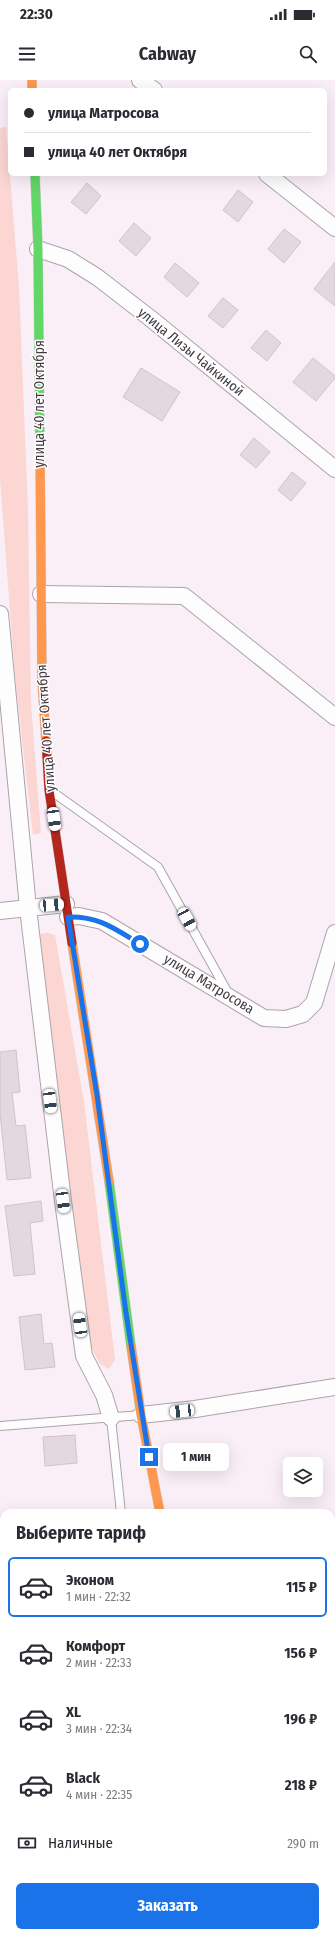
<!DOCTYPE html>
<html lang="ru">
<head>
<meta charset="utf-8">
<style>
  :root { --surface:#fff; --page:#f2f2f3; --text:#2b2b33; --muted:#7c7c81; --line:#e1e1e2; --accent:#1a73e8 }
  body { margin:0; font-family:"Fira Sans Condensed",sans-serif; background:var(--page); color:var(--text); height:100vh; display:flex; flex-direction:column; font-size:15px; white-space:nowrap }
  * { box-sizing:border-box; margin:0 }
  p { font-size:13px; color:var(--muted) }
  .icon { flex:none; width:22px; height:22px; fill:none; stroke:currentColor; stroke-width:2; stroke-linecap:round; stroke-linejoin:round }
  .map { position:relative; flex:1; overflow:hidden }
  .sheet { position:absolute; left:0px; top:1429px; width:335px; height:428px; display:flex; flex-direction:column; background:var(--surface); border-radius:12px 12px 0 0; box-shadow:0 4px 16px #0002 }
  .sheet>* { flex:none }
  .top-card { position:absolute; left:8px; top:8px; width:319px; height:88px; border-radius:6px; box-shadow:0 4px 16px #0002; display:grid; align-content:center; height:88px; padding:0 16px; background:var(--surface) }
  .buttons { position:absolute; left:283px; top:1377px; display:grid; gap:8px }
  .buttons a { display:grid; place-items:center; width:40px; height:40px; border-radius:6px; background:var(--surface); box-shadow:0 4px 16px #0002; font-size:20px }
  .end { position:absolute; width:18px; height:18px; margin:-9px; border:5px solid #1a73e8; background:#fff; box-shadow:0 0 0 2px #fff }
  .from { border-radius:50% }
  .bubble { position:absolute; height:28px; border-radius:6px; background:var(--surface); box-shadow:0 4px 16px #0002; font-size:13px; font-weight:700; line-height:28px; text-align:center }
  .car { position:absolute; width:12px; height:24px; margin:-12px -6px; border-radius:5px; box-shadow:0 0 3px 1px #0007; background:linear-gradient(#fff 24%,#345 0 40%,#fff 0 76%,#345 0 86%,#fff 0) }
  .top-card b { display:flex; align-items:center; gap:14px; height:38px; font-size:15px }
  .top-card b+b { border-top:1px solid var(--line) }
  .top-card i { width:10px; height:10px; background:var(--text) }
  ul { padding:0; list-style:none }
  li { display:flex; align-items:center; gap:12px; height:60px; margin:0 8px 6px; padding:0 8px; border:2px solid transparent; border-radius:6px }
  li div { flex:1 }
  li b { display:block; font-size:15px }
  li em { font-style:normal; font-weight:700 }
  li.on { border-color:var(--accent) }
  li>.icon { width:36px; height:36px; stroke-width:1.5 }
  h2 { padding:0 16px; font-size:18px; line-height:48px }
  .pay { display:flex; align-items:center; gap:10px; height:44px; padding:0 16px; font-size:15px }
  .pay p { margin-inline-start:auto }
  .primary-button { display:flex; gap:8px; margin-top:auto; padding:8px 16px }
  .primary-button a { flex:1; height:46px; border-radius:6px; background:var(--accent); color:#fff; font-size:16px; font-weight:700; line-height:46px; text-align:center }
  .status { display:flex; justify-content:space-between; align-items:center; height:28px; padding:0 20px; background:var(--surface); direction:ltr }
  .status svg { height:11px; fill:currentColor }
  header { display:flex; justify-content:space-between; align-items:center; height:52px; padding:0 16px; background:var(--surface); font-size:18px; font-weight:700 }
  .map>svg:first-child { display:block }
  .green { fill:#fbd6d2 }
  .building { fill:#e3d8dd; stroke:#cfc4c9 }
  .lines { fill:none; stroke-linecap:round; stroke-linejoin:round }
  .lane-casing { stroke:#aca3aa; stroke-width:10 }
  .street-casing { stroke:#aca3aa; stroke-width:18 }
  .fast-casing { stroke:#d4ced2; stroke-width:10 }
  .slow-casing { stroke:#d4ced2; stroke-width:10 }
  .jam-casing { stroke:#d4ced2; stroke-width:10 }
  .path { stroke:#e0dde0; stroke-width:2.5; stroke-dasharray:4 2; stroke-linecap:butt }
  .lane { stroke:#fefdfe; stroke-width:8 }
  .street { stroke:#fefdfe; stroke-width:16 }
  .fast { stroke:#63d668; stroke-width:9 }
  .slow { stroke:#ff974d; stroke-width:9 }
  .jam { stroke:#b3261e; stroke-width:9 }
  .route { stroke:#1a73e8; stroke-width:5 }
  .labels { text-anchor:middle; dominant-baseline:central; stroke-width:3; stroke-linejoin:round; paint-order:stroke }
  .street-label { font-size:14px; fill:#433a41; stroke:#fff }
</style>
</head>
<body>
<div class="status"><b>22:30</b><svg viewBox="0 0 49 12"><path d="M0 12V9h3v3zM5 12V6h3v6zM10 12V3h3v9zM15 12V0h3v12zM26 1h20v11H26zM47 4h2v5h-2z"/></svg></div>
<header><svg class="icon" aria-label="menu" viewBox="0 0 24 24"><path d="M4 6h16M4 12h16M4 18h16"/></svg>Cabway<svg class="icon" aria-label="search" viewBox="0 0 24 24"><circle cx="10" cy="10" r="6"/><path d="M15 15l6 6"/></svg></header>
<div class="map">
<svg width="335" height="1857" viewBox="0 0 335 1857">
  <rect width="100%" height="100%" fill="#faeff7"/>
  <!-- green -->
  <g class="green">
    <polygon points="6,47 19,207 28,430 31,624 41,753 33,755 15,597 0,400 0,48"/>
    <polygon points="48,853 55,855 84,1022 113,1263 115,1280 109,1289 100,1284 90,1265 53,989 40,854"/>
  </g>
  <!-- building -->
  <g class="building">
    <polygon points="87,103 101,116 86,134 71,122"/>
    <polygon points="238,110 253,122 238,142 223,130"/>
    <polygon points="134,143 151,158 136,176 119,161"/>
    <polygon points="284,149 301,162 284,183 268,169"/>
    <polygon points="335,182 335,226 314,209"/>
    <polygon points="175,183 199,203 187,217 164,197"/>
    <polygon points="223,218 238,230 223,248 208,236"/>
    <polygon points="266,250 281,263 267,281 251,268"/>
    <polygon points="313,278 335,296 335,298 316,321 293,302"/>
    <polygon points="141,288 180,312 162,341 123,317"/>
    <polygon points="254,358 270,372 256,388 240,375"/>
    <polygon points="292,392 306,403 291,421 278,410"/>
    <polygon points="16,970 20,1012 12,1013 16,1046 25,1045 31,1098 7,1100 0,1033 0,972"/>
    <polygon points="41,1121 43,1141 30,1143 35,1194 14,1196 5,1126"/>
    <polygon points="41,1234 44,1264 52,1263 55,1287 25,1290 19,1237"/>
    <polygon points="75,1355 77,1383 45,1386 43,1357"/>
  </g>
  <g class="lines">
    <defs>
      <g id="lane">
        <polyline points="54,713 158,787 228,913"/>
        <polyline points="111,1338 121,1433"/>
        <polyline points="0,1346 141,1335"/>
        <polyline points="331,1605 335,1600"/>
        <polyline points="156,1853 156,1857"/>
      </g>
      <g id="street">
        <polyline points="140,0 154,10"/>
        <polyline points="267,94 335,148"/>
        <polyline points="38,169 68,179 97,197 150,238 335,389"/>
        <polyline points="41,514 184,516 335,637"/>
        <polyline points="0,534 28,828 63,1121 84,1276 104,1315 111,1338"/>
        <polyline points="0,831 66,824"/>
        <polyline points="68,837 79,836 102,841 264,938 286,939 303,934 314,923 335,853"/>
        <polyline points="141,1335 195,1329 335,1307"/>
      </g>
      <g id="fast">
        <polyline points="35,94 38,169 40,371"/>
        <polyline points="109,1101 131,1266"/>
      </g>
      <g id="slow">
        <polyline points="32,0 32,10"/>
        <polyline points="40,371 42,600 46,661"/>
        <polyline points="72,863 109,1101"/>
        <polyline points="131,1266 141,1335 160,1433"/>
        <polyline points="203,1853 203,1857"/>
      </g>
      <polyline id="jam" points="46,661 49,710 72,863"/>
    </defs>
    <!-- lane casing -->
    <use href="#lane" class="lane-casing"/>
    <!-- street casing -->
    <use href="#street" class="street-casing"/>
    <!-- fast casing -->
    <use href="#fast" class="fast-casing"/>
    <!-- slow casing -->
    <use href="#slow" class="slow-casing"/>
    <!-- jam casing -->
    <use href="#jam" class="jam-casing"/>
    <!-- path -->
    <polyline class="path" points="300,1857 300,1853"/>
    <!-- lane -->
    <use href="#lane" class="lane"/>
    <!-- street -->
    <use href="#street" class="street"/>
    <!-- fast -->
    <use href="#fast" class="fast"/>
    <!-- slow -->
    <use href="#slow" class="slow"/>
    <!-- jam -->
    <use href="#jam" class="jam"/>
  </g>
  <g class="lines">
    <!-- route -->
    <path class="route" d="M140,864C115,849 99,836 68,837L97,1015L126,1233L149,1377"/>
  </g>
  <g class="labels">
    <!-- street labels -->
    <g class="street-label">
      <text transform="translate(191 272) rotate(39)">улица Лизы Чайкиной</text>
      <text transform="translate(39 324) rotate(-90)">улица 40 лет Октября</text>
      <text transform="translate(46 648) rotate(-94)">улица 40 лет Октября</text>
      <text transform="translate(209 904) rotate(31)">улица Матросова</text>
    </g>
  </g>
</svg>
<div class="buttons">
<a><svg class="icon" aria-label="layers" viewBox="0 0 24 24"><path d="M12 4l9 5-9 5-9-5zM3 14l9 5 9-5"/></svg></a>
</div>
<i class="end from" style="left:140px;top:864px"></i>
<i class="end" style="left:149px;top:1377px"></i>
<div class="bubble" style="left:163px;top:1363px;width:66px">1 мин</div>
<i class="car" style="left:54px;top:739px;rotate:172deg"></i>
<i class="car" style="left:52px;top:825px;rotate:86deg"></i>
<i class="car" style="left:187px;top:839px;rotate:151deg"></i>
<i class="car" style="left:50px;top:1021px;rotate:173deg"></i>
<i class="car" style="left:63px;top:1121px;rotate:172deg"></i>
<i class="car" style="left:80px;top:1245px;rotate:352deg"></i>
<i class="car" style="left:182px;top:1331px;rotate:264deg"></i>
<div class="top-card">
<b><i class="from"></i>улица Матросова</b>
<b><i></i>улица 40 лет Октября</b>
</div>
<section class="sheet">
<h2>Выберите тариф</h2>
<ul>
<li class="on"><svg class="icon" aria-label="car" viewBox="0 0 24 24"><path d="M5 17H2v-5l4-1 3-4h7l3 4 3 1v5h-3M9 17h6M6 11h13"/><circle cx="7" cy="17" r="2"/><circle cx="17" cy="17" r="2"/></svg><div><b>Эконом</b><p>1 мин · 22:32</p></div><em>115 ₽</em></li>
<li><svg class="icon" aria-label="car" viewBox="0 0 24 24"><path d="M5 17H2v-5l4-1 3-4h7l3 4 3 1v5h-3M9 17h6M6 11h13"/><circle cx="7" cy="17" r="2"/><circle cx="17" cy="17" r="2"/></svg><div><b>Комфорт</b><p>2 мин · 22:33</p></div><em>156 ₽</em></li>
<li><svg class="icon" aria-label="car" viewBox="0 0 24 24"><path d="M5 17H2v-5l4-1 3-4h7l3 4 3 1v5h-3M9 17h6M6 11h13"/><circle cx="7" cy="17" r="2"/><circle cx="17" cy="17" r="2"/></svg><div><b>XL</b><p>3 мин · 22:34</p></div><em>196 ₽</em></li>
<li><svg class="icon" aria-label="car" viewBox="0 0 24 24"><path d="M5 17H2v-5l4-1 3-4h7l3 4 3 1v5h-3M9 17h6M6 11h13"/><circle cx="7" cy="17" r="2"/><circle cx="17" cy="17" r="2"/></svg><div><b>Black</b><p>4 мин · 22:35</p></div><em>218 ₽</em></li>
</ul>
<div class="pay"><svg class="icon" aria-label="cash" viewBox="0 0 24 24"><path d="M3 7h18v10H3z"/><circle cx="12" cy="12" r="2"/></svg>Наличные<p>290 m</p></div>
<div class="primary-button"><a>Заказать</a></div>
</section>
</div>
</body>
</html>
